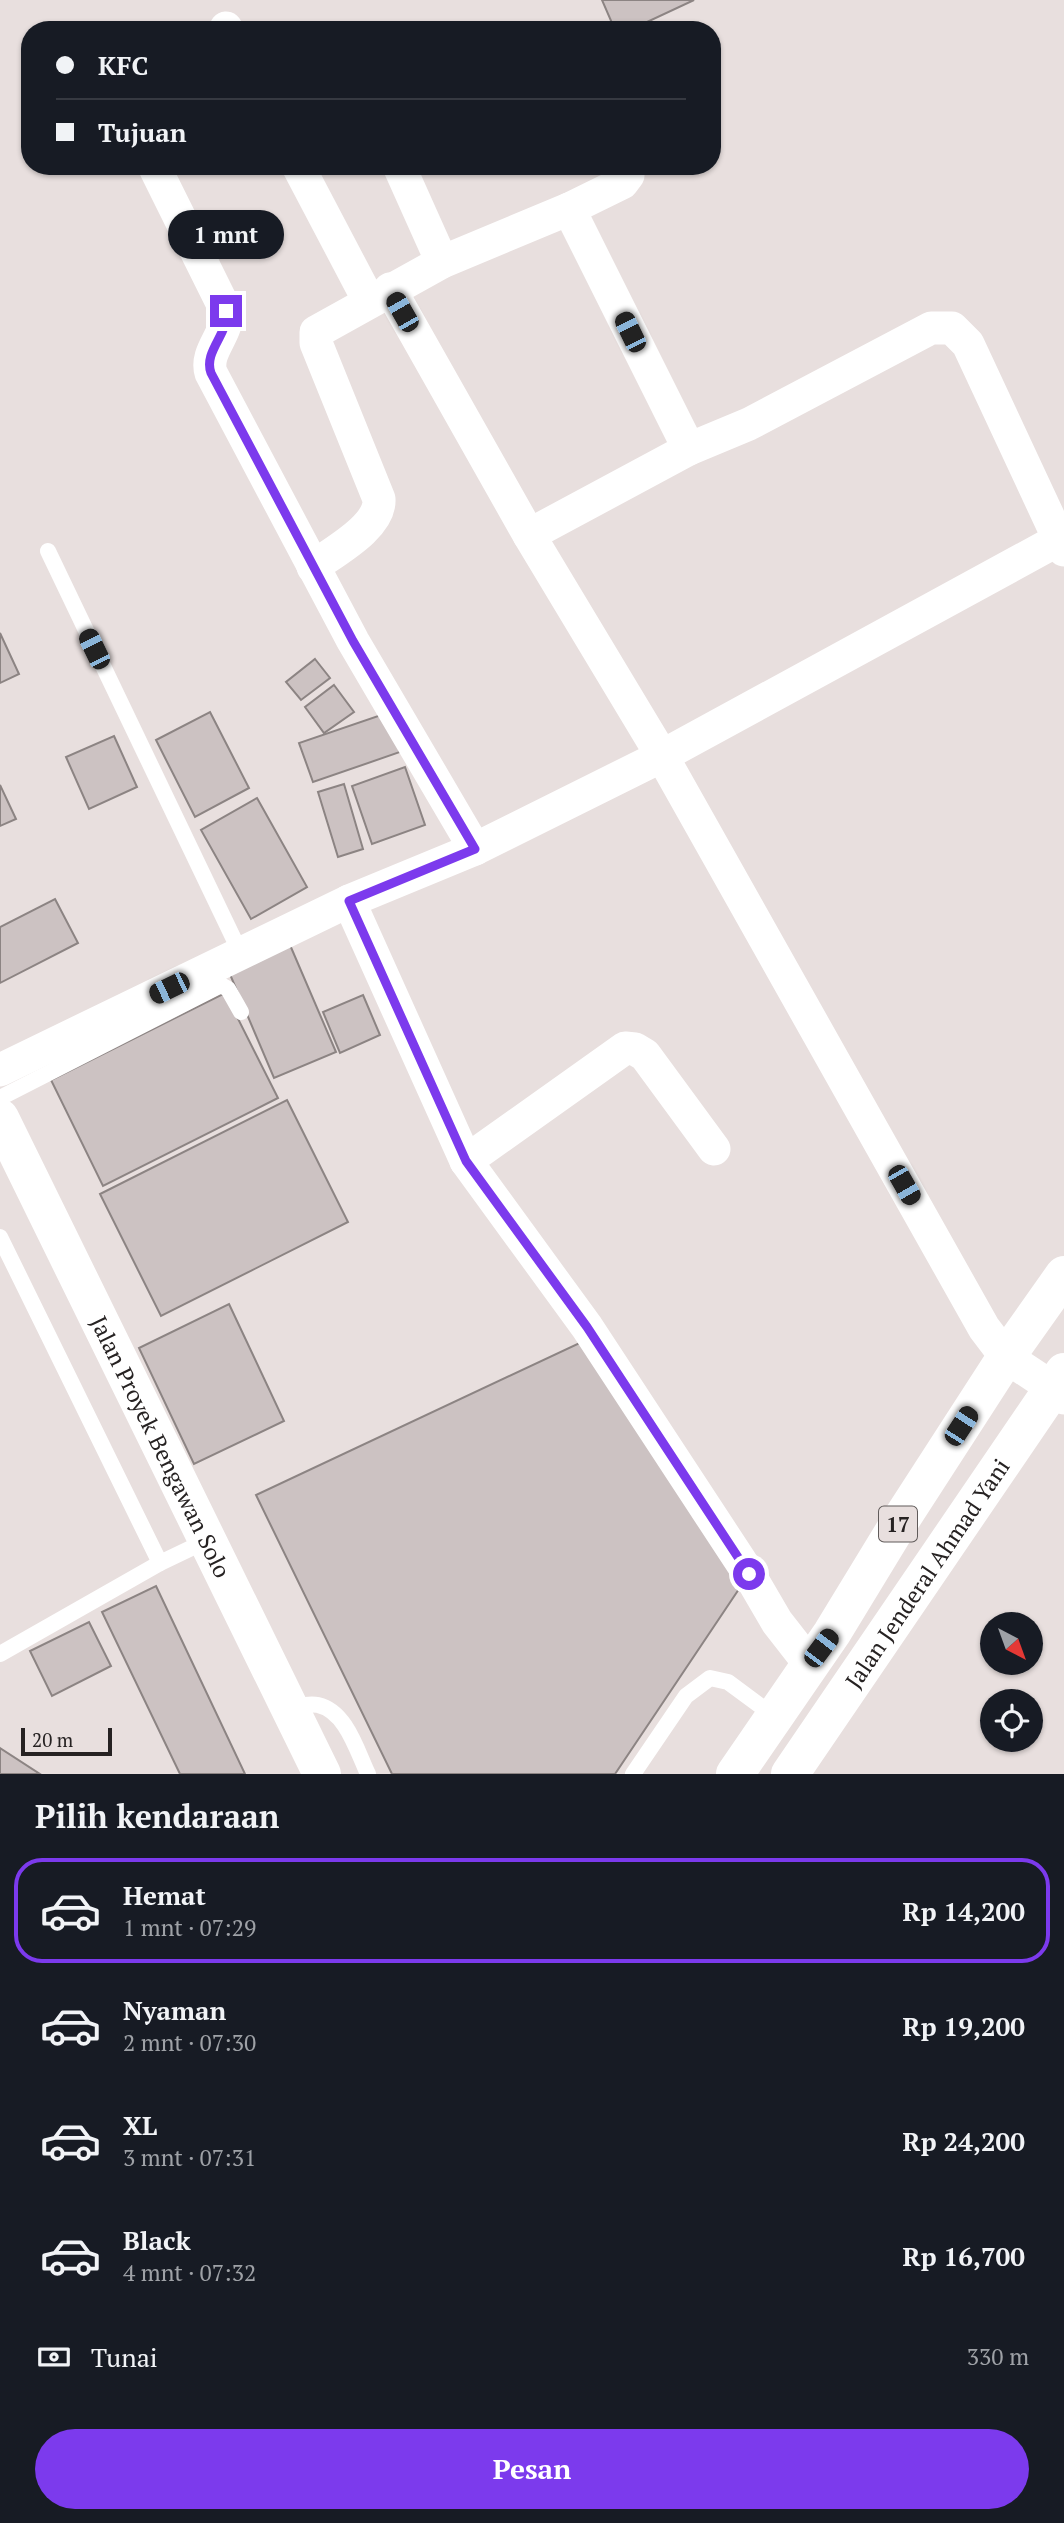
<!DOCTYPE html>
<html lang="id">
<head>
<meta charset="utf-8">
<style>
  :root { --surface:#171b24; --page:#242831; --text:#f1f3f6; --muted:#9ea1a6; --line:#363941; --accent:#7c3aed }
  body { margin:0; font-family:"PT Serif",serif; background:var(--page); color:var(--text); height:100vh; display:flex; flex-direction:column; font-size:26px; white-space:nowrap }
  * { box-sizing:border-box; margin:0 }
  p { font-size:23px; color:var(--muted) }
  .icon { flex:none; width:38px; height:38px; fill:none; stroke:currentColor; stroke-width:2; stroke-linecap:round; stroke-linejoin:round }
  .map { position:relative; height:1774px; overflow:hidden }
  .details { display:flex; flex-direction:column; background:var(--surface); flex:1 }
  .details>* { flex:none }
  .hud { position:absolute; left:21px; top:21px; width:700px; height:154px; border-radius:28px; box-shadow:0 2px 5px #0004; display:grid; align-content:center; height:154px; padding:0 35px; background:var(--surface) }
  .needle { width:46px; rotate:139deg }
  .fabs { position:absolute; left:980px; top:1612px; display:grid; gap:14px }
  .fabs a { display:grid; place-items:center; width:63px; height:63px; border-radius:50%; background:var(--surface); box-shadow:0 2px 5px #0004; font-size:35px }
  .scale { position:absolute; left:21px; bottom:18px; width:91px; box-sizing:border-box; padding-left:7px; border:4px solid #262222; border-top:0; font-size:19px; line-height:24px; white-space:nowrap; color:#262222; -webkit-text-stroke:5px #e8dfde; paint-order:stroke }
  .end { position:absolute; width:32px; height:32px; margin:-16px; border:9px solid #7c3aed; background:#fff; box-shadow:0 0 0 4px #fff }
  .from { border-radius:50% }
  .bubble { position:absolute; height:49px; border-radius:24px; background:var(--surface); box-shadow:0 2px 5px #0004; font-size:23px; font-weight:800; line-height:49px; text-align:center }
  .car { position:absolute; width:21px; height:42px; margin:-21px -10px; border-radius:9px; box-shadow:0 0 5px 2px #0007; background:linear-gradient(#222 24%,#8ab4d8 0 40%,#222 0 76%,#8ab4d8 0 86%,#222 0) }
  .hud b { display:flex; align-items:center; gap:24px; height:66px; font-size:26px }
  .hud b+b { border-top:2px solid var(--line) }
  .hud i { width:18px; height:18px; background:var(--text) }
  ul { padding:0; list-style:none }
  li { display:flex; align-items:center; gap:21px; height:105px; margin:0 14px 10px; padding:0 21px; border:4px solid transparent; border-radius:28px }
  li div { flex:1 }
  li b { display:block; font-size:26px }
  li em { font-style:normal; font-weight:800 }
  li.selected { border-color:var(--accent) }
  li>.icon { width:63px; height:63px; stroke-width:1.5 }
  h2 { padding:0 35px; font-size:32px; line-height:84px }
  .pay { display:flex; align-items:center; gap:18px; height:77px; padding:0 35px; font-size:26px }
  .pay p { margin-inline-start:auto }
  .cta { display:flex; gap:14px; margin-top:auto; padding:14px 35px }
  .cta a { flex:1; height:80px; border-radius:42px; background:var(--accent); color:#fff; font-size:28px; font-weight:800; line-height:80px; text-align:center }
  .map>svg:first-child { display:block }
  .building { fill:#ccc2c2; stroke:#8c8483; stroke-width:2 }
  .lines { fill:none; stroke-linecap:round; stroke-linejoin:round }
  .service { stroke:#fff; stroke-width:16 }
  .minor { stroke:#fff; stroke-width:33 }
  .tertiary { stroke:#fff; stroke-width:38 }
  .trunk { stroke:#fff; stroke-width:38 }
  .route { stroke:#7c3aed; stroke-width:9 }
  .labels { text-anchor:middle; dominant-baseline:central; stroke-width:7; stroke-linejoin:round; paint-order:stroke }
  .shield { fill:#e8dfde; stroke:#605b5a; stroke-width:2 }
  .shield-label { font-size:21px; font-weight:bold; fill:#262222 }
  .street-label { font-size:23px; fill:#262222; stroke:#e8dfde }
</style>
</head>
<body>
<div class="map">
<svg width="1064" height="1774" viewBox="0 0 1064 1774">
  <rect width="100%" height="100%" fill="#e8dfde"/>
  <!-- building -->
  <g class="building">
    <polygon points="602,0 694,0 630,30 615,30"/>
    <polygon points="0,633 19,674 0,683"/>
    <polygon points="315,659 330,678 301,700 286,682"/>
    <polygon points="334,685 354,712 324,733 305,707"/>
    <polygon points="210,712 249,788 195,817 156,740"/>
    <polygon points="387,713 400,752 313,782 299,743"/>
    <polygon points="114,736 137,787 89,809 66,757"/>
    <polygon points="405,767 425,825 372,844 352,786"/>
    <polygon points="344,784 363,849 338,857 318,792"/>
    <polygon points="0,785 16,819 0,826"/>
    <polygon points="257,798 307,887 251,919 201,830"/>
    <polygon points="55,899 78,943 0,983 0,927"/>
    <polygon points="290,945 336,1052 274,1078 229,972"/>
    <polygon points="225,993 278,1098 103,1186 51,1080"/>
    <polygon points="363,995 380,1035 340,1053 323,1012"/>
    <polygon points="287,1100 348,1222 161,1316 100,1194"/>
    <polygon points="229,1304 284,1421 194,1464 139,1348"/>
    <polygon points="586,1340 747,1577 615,1774 392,1774 256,1495"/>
    <polygon points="156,1586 245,1774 180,1774 102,1612"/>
    <polygon points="89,1622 111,1666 52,1696 30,1651"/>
    <polygon points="0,1748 40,1774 0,1774"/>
  </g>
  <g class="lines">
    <!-- service -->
    <g class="service">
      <polyline points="48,551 241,954"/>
      <polyline points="0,1098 221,985 228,989 241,1012"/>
      <polyline points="0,1237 160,1563"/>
      <polyline points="0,1654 160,1563 208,1540"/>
      <path d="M290,1707C299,1706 309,1703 318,1705C346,1711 357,1751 368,1774"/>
      <polyline points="633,1774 686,1696 710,1678 728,1682 774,1716"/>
    </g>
    <!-- minor -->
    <g class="minor">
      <polyline points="226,28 227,30"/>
      <polyline points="298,166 369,301"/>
      <polyline points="399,166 442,262"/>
      <polyline points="569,209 689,449 749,424 931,328 952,328 968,344 1064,550"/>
      <polyline points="390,289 529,535 662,756 475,849"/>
      <polyline points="529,535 689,449"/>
      <polyline points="1060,539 662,756 984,1328 1006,1357 1053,1388 1064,1398"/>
      <path d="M313,567C333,552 381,527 379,499L316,343V332L442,262L569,209L622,183L628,175L627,166"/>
      <polyline points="349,901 466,1161 625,1048 635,1049 645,1055 714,1149"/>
      <path d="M0,1070L349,901L475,849L353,641L211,373C204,351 230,333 226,311L154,166"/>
      <polyline points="466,1161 587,1327 749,1574 777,1622 809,1663"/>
    </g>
    <!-- tertiary -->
    <path class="tertiary" id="s1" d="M0,1118L322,1774"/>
    <!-- trunk -->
    <g class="trunk">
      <polyline points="735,1774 832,1633 902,1518 1006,1357 1064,1275"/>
      <path id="s2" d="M790,1774L1064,1372"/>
    </g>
  </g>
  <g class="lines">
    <!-- route -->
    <path class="route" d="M226,311C230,333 203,351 211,373L353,641L475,849L349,901L466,1161L587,1327L749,1574"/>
  </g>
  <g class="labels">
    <!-- shield labels -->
    <rect class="shield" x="879" y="1506.5" width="38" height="35" rx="5"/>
    <g class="shield-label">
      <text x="898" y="1524">17</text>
    </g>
    <!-- street labels -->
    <g class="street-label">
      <text stroke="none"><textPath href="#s1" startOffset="366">Jalan Proyek Bengawan Solo</textPath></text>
      <text stroke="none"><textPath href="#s2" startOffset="243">Jalan Jenderal Ahmad Yani</textPath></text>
    </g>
  </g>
</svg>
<div class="fabs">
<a><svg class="needle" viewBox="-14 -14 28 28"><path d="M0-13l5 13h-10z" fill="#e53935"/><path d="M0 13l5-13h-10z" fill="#9ea1a6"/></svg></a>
<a><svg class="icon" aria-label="locate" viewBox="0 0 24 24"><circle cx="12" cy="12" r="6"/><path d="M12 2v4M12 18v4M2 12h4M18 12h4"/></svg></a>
</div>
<div class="scale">20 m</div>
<i class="end from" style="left:749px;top:1574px"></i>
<i class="end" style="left:226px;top:311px"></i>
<div class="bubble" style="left:168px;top:210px;width:116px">1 mnt</div>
<i class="car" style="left:402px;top:312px;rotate:330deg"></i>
<i class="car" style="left:630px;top:332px;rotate:334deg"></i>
<i class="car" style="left:94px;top:649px;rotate:334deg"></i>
<i class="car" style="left:169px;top:988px;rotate:244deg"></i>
<i class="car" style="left:904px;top:1185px;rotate:150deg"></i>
<i class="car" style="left:961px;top:1426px;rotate:33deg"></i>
<i class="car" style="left:821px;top:1648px;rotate:37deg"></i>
<div class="hud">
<b><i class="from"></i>KFC</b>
<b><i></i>Tujuan</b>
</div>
</div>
<section class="details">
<h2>Pilih kendaraan</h2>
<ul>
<li class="selected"><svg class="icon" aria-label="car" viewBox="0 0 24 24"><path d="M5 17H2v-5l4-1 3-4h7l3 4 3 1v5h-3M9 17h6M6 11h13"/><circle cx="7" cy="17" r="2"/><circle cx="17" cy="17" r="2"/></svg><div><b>Hemat</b><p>1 mnt · 07:29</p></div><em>Rp 14,200</em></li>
<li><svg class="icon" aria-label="car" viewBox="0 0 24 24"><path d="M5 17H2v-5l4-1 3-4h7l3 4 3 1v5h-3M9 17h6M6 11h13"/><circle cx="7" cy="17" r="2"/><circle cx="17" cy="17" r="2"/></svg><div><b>Nyaman</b><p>2 mnt · 07:30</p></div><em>Rp 19,200</em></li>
<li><svg class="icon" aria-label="car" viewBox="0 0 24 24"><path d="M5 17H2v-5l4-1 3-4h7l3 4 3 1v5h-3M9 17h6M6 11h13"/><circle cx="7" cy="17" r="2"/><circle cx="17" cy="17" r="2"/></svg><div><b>XL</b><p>3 mnt · 07:31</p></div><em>Rp 24,200</em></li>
<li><svg class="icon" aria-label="car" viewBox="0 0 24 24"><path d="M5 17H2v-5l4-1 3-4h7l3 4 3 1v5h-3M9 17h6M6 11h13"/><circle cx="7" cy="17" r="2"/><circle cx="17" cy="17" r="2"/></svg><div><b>Black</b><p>4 mnt · 07:32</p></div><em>Rp 16,700</em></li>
</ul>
<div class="pay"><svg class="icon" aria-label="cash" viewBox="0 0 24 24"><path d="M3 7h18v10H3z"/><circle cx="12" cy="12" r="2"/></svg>Tunai<p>330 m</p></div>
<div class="cta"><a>Pesan</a></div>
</section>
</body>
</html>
